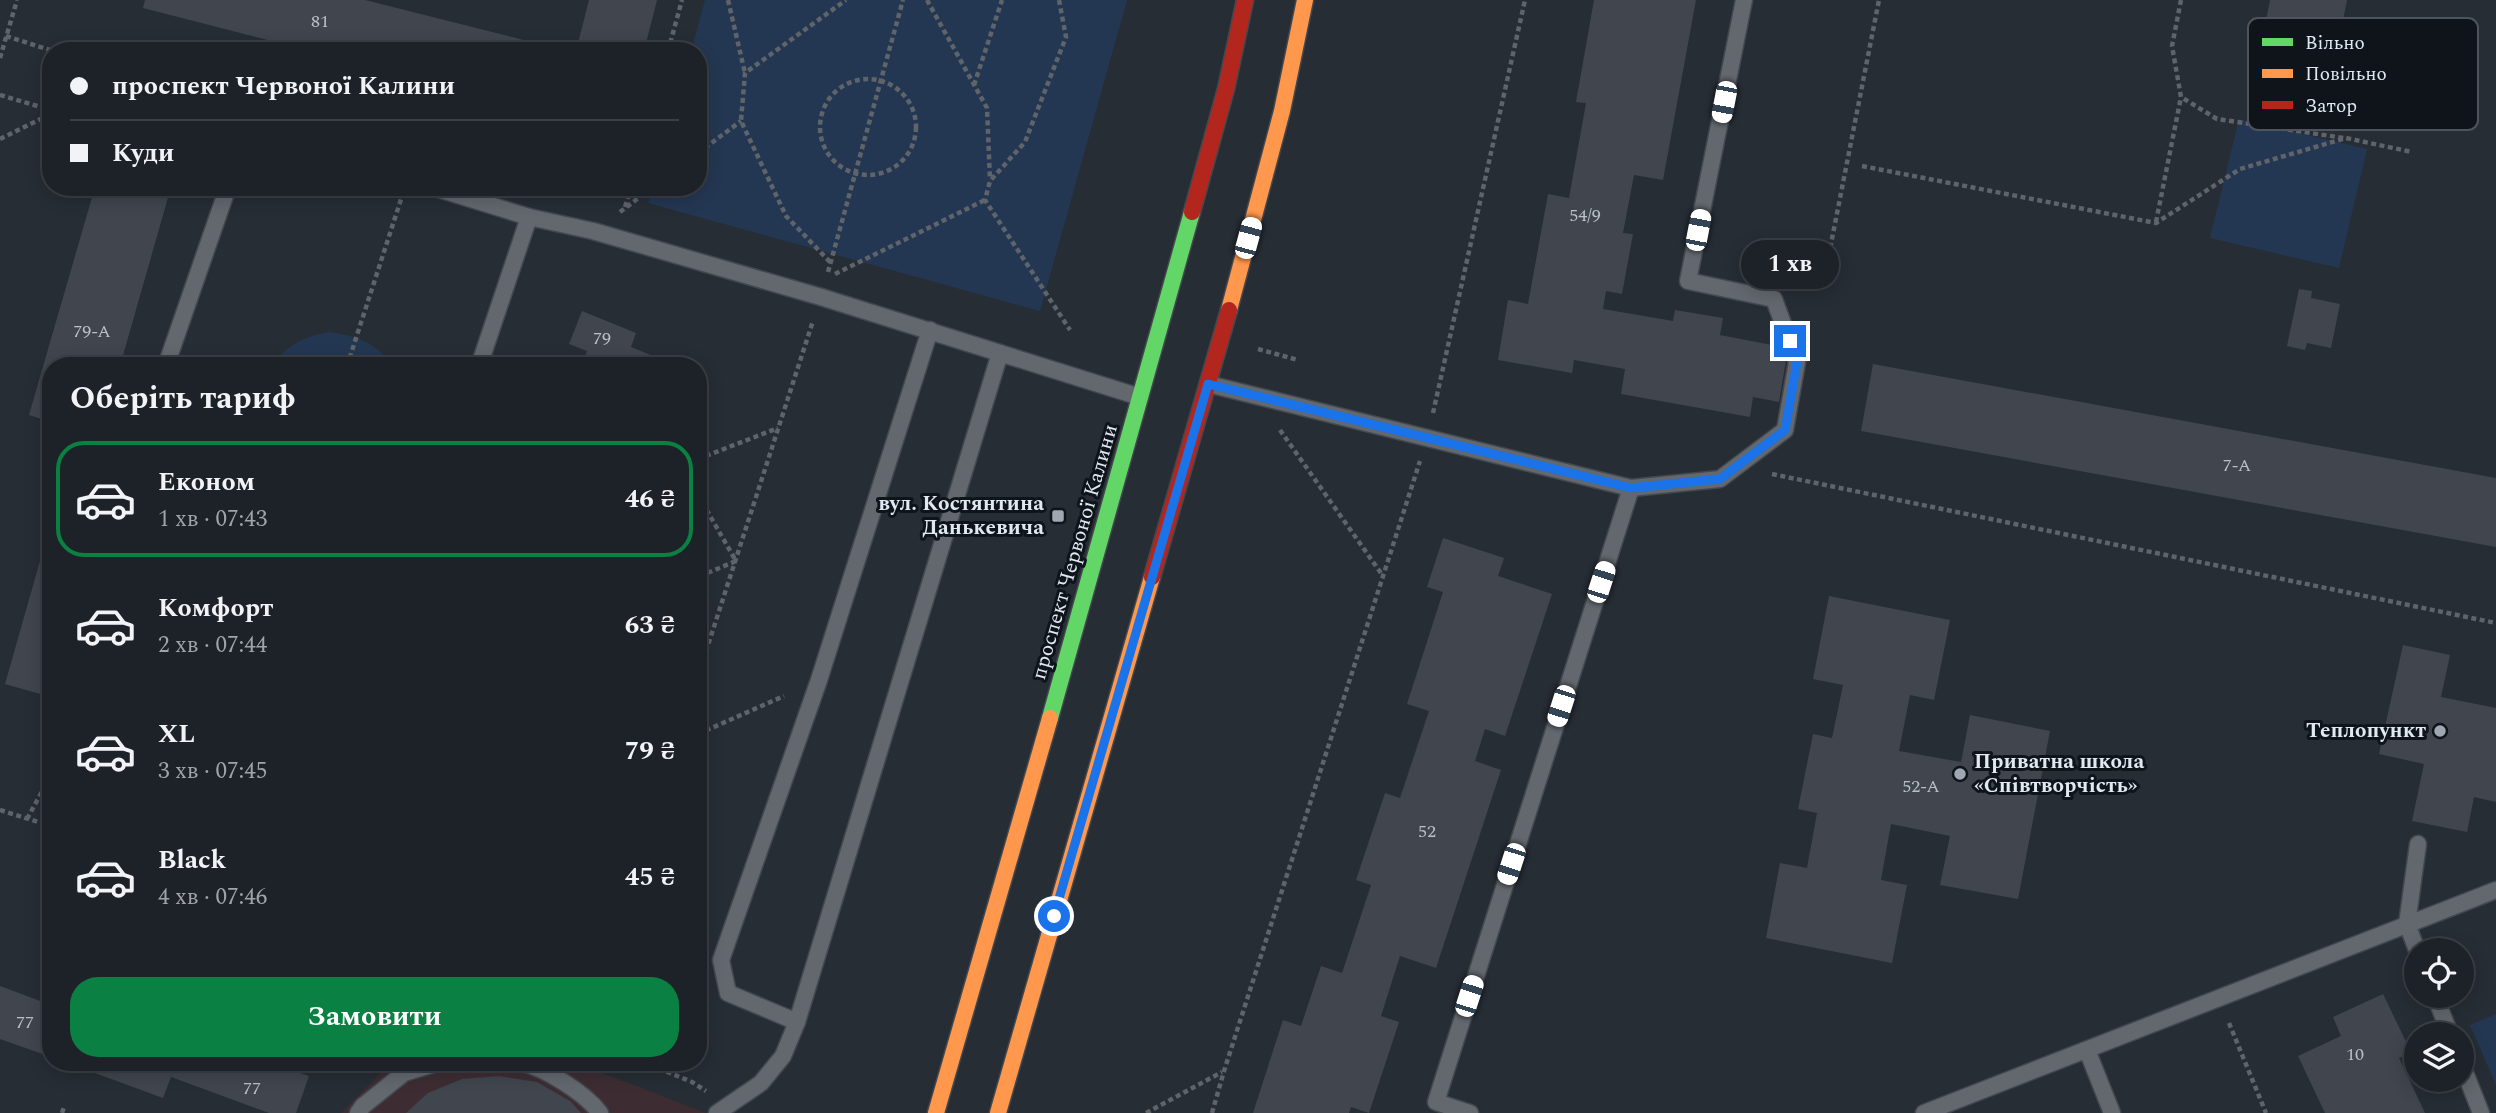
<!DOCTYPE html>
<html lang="uk">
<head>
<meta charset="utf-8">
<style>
  :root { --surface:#1d2228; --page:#2a2f34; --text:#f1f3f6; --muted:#a0a4a8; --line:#3b3f45; --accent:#0b8043 }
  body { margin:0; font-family:Spectral,serif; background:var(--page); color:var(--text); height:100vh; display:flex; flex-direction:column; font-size:26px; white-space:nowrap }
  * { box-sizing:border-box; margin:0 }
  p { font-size:23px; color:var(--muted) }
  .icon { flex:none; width:38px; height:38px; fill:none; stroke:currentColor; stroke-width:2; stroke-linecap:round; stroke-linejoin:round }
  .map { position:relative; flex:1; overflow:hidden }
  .sheet { position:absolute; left:42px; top:357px; width:665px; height:714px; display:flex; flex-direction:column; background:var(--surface); border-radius:28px; box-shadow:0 4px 18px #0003,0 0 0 2px var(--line) }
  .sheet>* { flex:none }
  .guide { position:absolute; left:42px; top:42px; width:665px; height:154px; border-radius:28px; box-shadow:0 4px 18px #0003,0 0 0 2px var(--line); display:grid; align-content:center; height:154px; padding:0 28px; background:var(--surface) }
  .controls { position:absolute; left:2404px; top:938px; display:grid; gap:14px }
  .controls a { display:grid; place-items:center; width:70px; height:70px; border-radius:50%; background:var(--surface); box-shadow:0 4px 18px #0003,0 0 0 2px var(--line); font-size:35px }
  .end { position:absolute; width:32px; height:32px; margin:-16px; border:9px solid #1a73e8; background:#fff; box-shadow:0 0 0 4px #fff }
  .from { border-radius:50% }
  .bubble { position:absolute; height:49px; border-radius:24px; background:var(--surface); box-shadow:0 4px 18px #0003,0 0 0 2px var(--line); font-size:23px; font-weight:700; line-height:49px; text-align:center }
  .car { position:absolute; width:21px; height:42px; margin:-21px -10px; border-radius:9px; box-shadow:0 0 5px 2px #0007; background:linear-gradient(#fff 24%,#345 0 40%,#fff 0 76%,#345 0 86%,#fff 0) }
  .guide b { display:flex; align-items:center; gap:24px; height:66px; font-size:26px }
  .guide b+b { border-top:2px solid var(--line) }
  .guide i { width:18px; height:18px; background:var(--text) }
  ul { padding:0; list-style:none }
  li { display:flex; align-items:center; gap:21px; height:116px; margin:0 14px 10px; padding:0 14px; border:4px solid transparent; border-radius:28px }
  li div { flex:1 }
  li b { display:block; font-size:26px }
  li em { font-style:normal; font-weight:700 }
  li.on { border-color:var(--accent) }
  li>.icon { width:63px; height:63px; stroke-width:1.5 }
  h2 { padding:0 28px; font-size:32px; line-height:84px }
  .primary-button { display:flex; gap:14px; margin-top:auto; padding:14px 28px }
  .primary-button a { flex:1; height:80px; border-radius:28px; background:var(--accent); color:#fff; font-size:28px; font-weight:700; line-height:80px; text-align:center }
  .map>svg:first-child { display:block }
  .commercial { fill:#3d2d32 }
  .green { fill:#243752 }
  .building { fill:#41464e }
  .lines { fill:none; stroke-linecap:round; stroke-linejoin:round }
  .lane-casing { stroke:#43484f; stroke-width:19 }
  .fast-casing { stroke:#43484f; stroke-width:19 }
  .slow-casing { stroke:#43484f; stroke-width:19 }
  .jam-casing { stroke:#43484f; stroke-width:19 }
  .path { stroke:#5f636a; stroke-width:4.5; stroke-dasharray:5 3.5; stroke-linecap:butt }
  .lane { stroke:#63686f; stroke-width:16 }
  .fast { stroke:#63d668; stroke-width:16 }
  .slow { stroke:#ff974d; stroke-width:16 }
  .jam { stroke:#b3261e; stroke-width:16 }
  .route { stroke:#1a73e8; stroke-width:9 }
  .poi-dot { fill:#a0a7b0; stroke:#0f141b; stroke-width:2.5 }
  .labels { text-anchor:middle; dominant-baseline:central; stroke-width:6; stroke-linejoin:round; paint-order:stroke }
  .number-label { font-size:18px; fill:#b9c0c9 }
  .poi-label { font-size:21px; font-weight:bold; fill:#e1e8f2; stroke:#0f141b; text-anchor:end }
  .street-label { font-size:21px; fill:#e1e8f2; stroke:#0f141b }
  .key { fill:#0f141b; stroke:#4e545c; stroke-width:2 }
  .key-label { font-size:19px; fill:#e1e8f2 }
</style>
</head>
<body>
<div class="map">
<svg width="2496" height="1113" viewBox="0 0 2496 1113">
  <rect width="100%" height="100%" fill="#272d35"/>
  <!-- commercial -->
  <polygon class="commercial" points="401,1062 574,1062 706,1113 341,1113 380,1074"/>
  <!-- green -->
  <g class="green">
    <polygon points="705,0 1127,0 1040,311 648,203 653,187 698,187 698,51 691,51"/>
    <polygon points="2239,119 2367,149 2339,268 2210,238"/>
    <path d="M328,332C352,335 379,342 391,366H270C289,345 300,338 328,332Z"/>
    <polygon points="2496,1014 2496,1085 2470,1025"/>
  </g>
  <!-- building -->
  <g class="building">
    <polygon points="145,0 365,0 563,50 311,51 143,8"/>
    <polygon points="589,0 657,0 644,51 576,51"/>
    <polygon points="1594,0 1696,0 1663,180 1634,175 1623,233 1633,234 1622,294 1606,291 1603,309 1673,321 1675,310 1723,318 1720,335 1788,348 1779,402 1753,397 1750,417 1621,394 1625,369 1574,360 1572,373 1498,360 1508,300 1528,304 1548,194 1569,198 1586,103 1576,102"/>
    <polygon points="2270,0 2347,0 2326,105 2252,91"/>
    <polygon points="95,187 171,187 120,366 51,366 51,422 29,415"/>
    <polygon points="2299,289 2312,291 2311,298 2340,304 2331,348 2307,343 2305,350 2287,346"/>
    <polygon points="582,311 636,333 631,347 678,366 581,366 587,351 569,344"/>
    <polygon points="1873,364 2496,478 2496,547 1861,431"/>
    <polygon points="50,526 51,526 51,697 5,684"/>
    <polygon points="1443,538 1504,558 1498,576 1552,594 1505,736 1485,729 1475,761 1501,770 1436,968 1400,956 1381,1016 1399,1022 1369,1113 1351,1107 1349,1113 1253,1113 1283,1020 1301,1026 1321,966 1342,973 1371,885 1356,880 1385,793 1400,798 1429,711 1407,704 1443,592 1427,587"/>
    <polygon points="1829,596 1950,620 1934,700 1910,695 1899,751 1961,762 1970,715 2050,731 2018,899 1940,885 1950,836 1891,824 1881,880 1907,885 1892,963 1766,938 1780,863 1807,868 1817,813 1798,809 1813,734 1832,738 1843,685 1813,679"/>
    <polygon points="2403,645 2450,655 2441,697 2496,708 2496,802 2474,797 2467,832 2412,821 2424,764 2379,754"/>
    <polygon points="0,986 51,1005 51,1057 0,1039"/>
    <polygon points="2383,994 2411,1052 2399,1058 2425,1113 2325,1113 2298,1056 2341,1036 2333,1017"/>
    <polygon points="65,1062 294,1062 291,1070 309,1076 296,1113 269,1113 171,1077 163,1098"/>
    <polygon points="499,1076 537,1082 570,1101 581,1113 406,1113 428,1093 462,1079"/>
  </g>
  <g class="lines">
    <defs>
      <g id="lane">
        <polyline points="432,187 529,217 593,231 821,297 1140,397"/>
        <polyline points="169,366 169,357 228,187"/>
        <polyline points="479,366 529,217"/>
        <polyline points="1208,384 1631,488 1720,479 1785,430 1797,362 1774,299 1688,281 1744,0"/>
        <polyline points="2417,950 2407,924 2418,844"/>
        <polyline points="2435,996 2450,1034"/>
        <polyline points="797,1022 728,993 721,960 819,680 930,330"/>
        <polyline points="2087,1050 2112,1113"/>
        <path d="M519,1062C545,1068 584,1092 600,1113"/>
        <polyline points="2462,1065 2481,1113"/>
        <polyline points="358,1113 363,1106 404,1073 441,1062"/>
        <polyline points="717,1113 761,1083 783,1056 797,1022 1000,353"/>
        <polyline points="1470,1113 1436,1102 1631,488"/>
        <polyline points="1924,1113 2496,890"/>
      </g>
      <polyline id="fast" points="1050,718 1192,212"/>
      <g id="slow">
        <polyline points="1229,310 1282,111 1305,0"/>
        <polyline points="936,1113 1050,718"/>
        <polyline points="998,1113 1152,577"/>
      </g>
      <g id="jam">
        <polyline points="1192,212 1226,89 1245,0"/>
        <polyline points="1152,577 1229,310"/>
      </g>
    </defs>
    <!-- lane casing -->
    <use href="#lane" class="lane-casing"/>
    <!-- fast casing -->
    <use href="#fast" class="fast-casing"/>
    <!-- slow casing -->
    <use href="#slow" class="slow-casing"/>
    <!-- jam casing -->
    <use href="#jam" class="jam-casing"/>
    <!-- path -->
    <g class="path">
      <polyline points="728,0 745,73"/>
      <polyline points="927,0 987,108 990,180"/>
      <polyline points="1059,0 1066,37 1025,142 990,181 985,200 1070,330"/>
      <polyline points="2181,0 2172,46 2181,97 2217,119 2344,138"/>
      <polyline points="6,36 53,51"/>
      <polyline points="668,51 682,0"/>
      <polyline points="0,58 17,0"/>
      <circle cx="868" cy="127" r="48"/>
      <polyline points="974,85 1002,0"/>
      <polyline points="0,95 51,110"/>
      <polyline points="0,139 51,114"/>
      <polyline points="698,153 741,121"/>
      <polyline points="1862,166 2156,223 2240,169 2346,138 2412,152"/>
      <polyline points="625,207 631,187"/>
      <polyline points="620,212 653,187"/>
      <polyline points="2156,222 2181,97"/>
      <polyline points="830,262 786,216 741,121 745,73 846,0"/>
      <polyline points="828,272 903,0"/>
      <polyline points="835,274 985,200"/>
      <polyline points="1795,283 1829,254 1879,0"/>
      <polyline points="1258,349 1298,360"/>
      <polyline points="347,366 404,190"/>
      <polyline points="1433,413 1525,0"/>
      <polyline points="1280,430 1383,576"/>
      <polyline points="698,459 778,428"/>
      <polyline points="1772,474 2496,623"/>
      <polyline points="698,495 736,561 698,577"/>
      <polyline points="698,676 813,321"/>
      <polyline points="698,734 784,696"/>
      <polyline points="0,810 51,826"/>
      <polyline points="27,819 51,775"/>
      <polyline points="2229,1023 2266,1113"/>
      <polyline points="643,1062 692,1082 706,1091"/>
      <polyline points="62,1113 64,1107"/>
      <polyline points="1146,1113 1222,1072"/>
      <polyline points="1212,1113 1224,1071 1420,461"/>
    </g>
    <!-- lane -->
    <use href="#lane" class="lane"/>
    <!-- fast -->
    <use href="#fast" class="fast"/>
    <!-- slow -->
    <use href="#slow" class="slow"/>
    <!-- jam -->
    <use href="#jam" class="jam"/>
  </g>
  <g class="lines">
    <!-- route -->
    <polyline class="route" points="1054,916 1208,384 1631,488 1720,479 1785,430 1797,362 1790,341"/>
  </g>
  <!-- markers -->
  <g class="poi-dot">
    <rect x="1051" y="509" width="14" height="14" rx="3.5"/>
    <circle cx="2440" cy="731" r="7"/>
    <circle cx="1960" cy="774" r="7"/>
  </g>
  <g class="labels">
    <!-- number labels -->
    <g class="number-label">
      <text x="320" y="21">81</text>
      <text x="1585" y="215">54/9</text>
      <text x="92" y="331">79-А</text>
      <text x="602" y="338">79</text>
      <text x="2237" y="465">7-А</text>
      <text x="1921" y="786">52-А</text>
      <text x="1427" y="831">52</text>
      <text x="25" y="1022">77</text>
      <text x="2355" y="1054">10</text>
      <text x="252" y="1088">77</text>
    </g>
    <!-- poi labels -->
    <g class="poi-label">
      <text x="1044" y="504">вул. Костянтина<tspan x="1044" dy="24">Данькевича</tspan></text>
      <text x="2426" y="731">Теплопункт</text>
      <text x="1974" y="762" text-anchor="start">Приватна школа<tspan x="1974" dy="24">«Співтворчість»</tspan></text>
    </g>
    <!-- street labels -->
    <g class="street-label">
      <text transform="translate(1075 552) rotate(-74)">проспект Червоної Калини</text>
    </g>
  </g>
  <!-- legend -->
  <rect x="2248" y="18" width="230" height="112" rx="10" class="key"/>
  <rect x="2262" y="38" width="31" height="8" fill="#63d668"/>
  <rect x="2262" y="69" width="31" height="9" fill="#ff974d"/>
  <rect x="2262" y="101" width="31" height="8" fill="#b3261e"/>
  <g class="key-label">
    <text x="2305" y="49">Вільно</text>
    <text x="2305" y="80">Повільно</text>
    <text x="2305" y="112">Затор</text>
  </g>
</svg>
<div class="controls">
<a><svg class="icon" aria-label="locate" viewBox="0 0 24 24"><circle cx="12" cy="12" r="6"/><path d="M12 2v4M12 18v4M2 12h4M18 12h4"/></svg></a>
<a><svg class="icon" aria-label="layers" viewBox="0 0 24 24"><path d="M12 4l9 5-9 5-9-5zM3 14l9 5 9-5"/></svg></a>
</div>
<i class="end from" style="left:1054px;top:916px"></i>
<i class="end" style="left:1790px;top:341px"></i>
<div class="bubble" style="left:1741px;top:240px;width:98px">1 хв</div>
<i class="car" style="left:1724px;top:102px;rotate:191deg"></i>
<i class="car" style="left:1698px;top:230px;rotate:11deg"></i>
<i class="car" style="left:1248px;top:238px;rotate:15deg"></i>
<i class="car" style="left:1601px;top:582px;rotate:18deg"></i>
<i class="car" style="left:1561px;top:706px;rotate:198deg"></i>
<i class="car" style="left:1511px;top:864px;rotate:198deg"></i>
<i class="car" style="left:1469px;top:996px;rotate:18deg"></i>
<div class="guide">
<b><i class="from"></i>проспект Червоної Калини</b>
<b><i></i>Куди</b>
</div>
<section class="sheet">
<h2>Оберіть тариф</h2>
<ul>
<li class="on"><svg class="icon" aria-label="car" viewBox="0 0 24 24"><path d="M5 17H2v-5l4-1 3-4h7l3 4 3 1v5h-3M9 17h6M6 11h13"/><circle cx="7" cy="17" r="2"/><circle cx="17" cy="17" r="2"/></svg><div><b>Економ</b><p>1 хв · 07:43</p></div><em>46 ₴</em></li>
<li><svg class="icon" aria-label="car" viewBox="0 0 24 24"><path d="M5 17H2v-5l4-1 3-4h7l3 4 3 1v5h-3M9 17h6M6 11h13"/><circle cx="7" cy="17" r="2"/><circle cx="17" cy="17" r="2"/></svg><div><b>Комфорт</b><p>2 хв · 07:44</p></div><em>63 ₴</em></li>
<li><svg class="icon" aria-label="car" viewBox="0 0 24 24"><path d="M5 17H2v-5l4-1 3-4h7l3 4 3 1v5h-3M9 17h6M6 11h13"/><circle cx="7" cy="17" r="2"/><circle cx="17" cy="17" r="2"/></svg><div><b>XL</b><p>3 хв · 07:45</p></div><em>79 ₴</em></li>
<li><svg class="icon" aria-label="car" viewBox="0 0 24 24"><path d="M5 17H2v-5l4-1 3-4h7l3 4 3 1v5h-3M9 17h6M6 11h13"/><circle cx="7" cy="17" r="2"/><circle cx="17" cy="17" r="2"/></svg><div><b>Black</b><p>4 хв · 07:46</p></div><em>45 ₴</em></li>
</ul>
<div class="primary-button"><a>Замовити</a></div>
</section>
</div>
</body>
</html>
